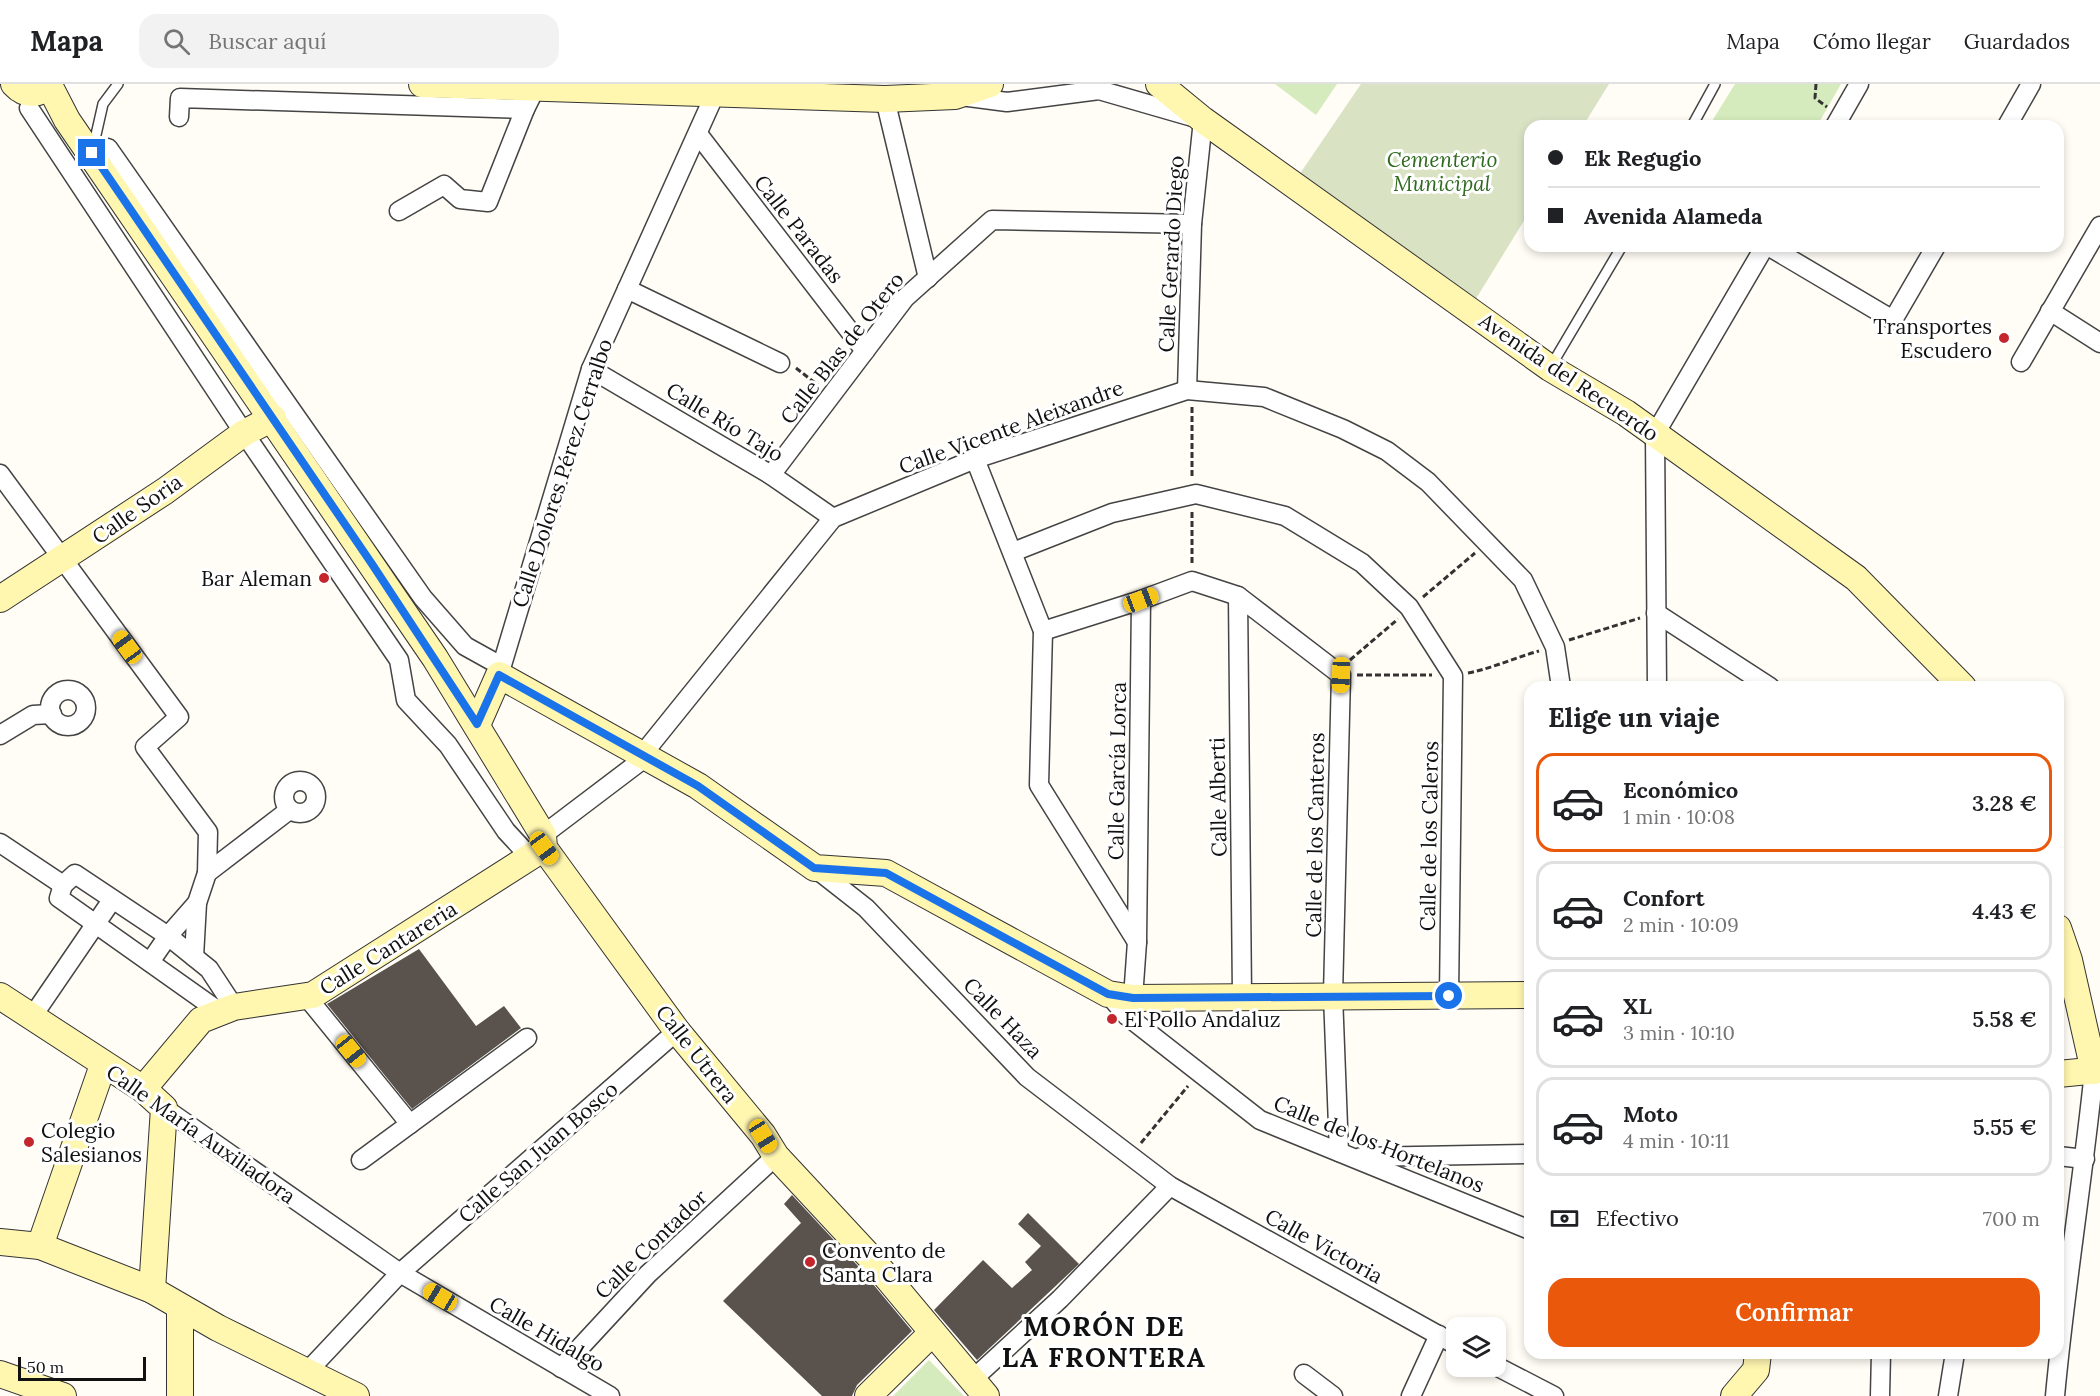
<!DOCTYPE html>
<html lang="es">
<head>
<meta charset="utf-8">
<style>
  :root { --surface:#fff; --page:#f2f2f2; --text:#202124; --muted:#757577; --line:#e0e0e0; --accent:#ea580c }
  body { margin:0; font-family:Lora,serif; background:var(--page); color:var(--text); height:100vh; display:flex; flex-direction:column; font-size:22px; white-space:nowrap }
  * { box-sizing:border-box; margin:0 }
  p { font-size:20px; color:var(--muted) }
  .icon { flex:none; width:33px; height:33px; fill:none; stroke:currentColor; stroke-width:2; stroke-linecap:round; stroke-linejoin:round }
  .map { position:relative; flex:1; overflow:hidden }
  .side { position:absolute; left:1524px; top:597px; width:540px; height:678px; display:flex; flex-direction:column; background:var(--surface); border-radius:18px; box-shadow:0 3px 9px #0003 }
  .side>* { flex:none }
  .banner { position:absolute; left:1524px; top:36px; width:540px; height:132px; border-radius:18px; box-shadow:0 3px 9px #0003; display:grid; align-content:center; height:132px; padding:0 24px; background:var(--surface) }
  .fabs { position:absolute; left:1446px; top:1233px; display:grid; gap:12px }
  .fabs a { display:grid; place-items:center; width:60px; height:60px; border-radius:12px; background:var(--surface); box-shadow:0 3px 9px #0003; font-size:30px }
  .scale { position:absolute; left:18px; bottom:15px; width:128px; box-sizing:border-box; padding-left:6px; border:3px solid #111; border-top:0; font-size:16px; line-height:21px; white-space:nowrap; color:#111; -webkit-text-stroke:4px #fff; paint-order:stroke }
  .end { position:absolute; width:27px; height:27px; margin:-14px; border:8px solid #1a73e8; background:#fff; box-shadow:0 0 0 3px #fff }
  .from { border-radius:50% }
  .car { position:absolute; width:18px; height:36px; margin:-18px -9px; border-radius:8px; box-shadow:0 0 4px 2px #0007; background:linear-gradient(#f5c518 24%,#345 0 40%,#f5c518 0 76%,#345 0 86%,#f5c518 0) }
  .banner b { display:flex; align-items:center; gap:21px; height:57px; font-size:22px }
  .banner b+b { border-top:2px solid var(--line) }
  .banner i { width:15px; height:15px; background:var(--text) }
  ul { padding:0; list-style:none }
  li { display:flex; align-items:center; gap:18px; height:99px; margin:0 12px 9px; padding:0 12px; border:3px solid var(--line); border-radius:18px }
  li div { flex:1 }
  li b { display:block; font-size:22px }
  li em { font-style:normal; font-weight:600 }
  li.on { border-color:var(--accent) }
  li>.icon { width:54px; height:54px; stroke-width:1.5 }
  h2 { padding:0 24px; font-size:27px; line-height:72px }
  .pay { display:flex; align-items:center; gap:15px; height:66px; padding:0 24px; font-size:22px }
  .pay p { margin-inline-start:auto }
  .primary-button { display:flex; gap:12px; margin-top:auto; padding:12px 24px }
  .primary-button a { flex:1; height:69px; border-radius:18px; background:var(--accent); color:#fff; font-size:24px; font-weight:600; line-height:69px; text-align:center }
  header { display:flex; align-items:center; gap:36px; box-sizing:border-box; height:84px; padding:0 30px; background:var(--surface); border-bottom:2px solid var(--line) }
  header strong { font-size:28px }
  nav { display:flex; gap:33px; margin-inline-start:auto; font-size:21px }
  .search { width:420px; height:54px; background:var(--page); display:flex; align-items:center; gap:15px; box-sizing:border-box; padding:0 21px; border-radius:18px; color:var(--muted); font-size:22px }
  .map>svg:first-child { display:block }
  .green { fill:#d5ebbd }
  .cemetery { fill:#d9e3c4 }
  .building { fill:#5a524d }
  .lines { fill:none; stroke-linecap:round; stroke-linejoin:round }
  .lane-casing { stroke:#444; stroke-width:12 }
  .street-casing { stroke:#444; stroke-width:21 }
  .secondary-casing { stroke:#333; stroke-width:28 }
  .path { stroke:#333; stroke-width:3; stroke-dasharray:6 3; stroke-linecap:butt }
  .lane { stroke:#fff; stroke-width:9 }
  .street { stroke:#fff; stroke-width:18 }
  .secondary { stroke:#fff6b0; stroke-width:26 }
  .route { stroke:#1a73e8; stroke-width:8 }
  .poi-dot { fill:#c4262e; stroke:#fff; stroke-width:2 }
  .labels { text-anchor:middle; dominant-baseline:central; stroke-width:6; stroke-linejoin:round; paint-order:stroke }
  .park-label { font-size:21px; font-style:italic; fill:#2f6b1f; stroke:#fff }
  .street-label { font-size:21px; fill:#111; stroke:#fff }
  .poi-label { font-size:21px; fill:#111; stroke:#fff; text-anchor:start }
  .district-label { font-size:27px; font-weight:bold; letter-spacing:1.5px; fill:#111; stroke:#fff }
</style>
</head>
<body>
<header>
<strong>Mapa</strong>
<div class="search"><svg class="icon" aria-label="search" viewBox="0 0 24 24"><circle cx="10" cy="10" r="6"/><path d="M15 15l6 6"/></svg>Buscar aquí</div>
<nav><a>Mapa</a><a>Cómo llegar</a><a>Guardados</a></nav>
</header>
<div class="map">
<svg width="2100" height="1312" viewBox="0 0 2100 1312">
  <rect width="100%" height="100%" fill="#fffdf5"/>
  <!-- green -->
  <g class="green">
    <polygon points="1275,0 1337,0 1316,31"/>
    <polygon points="1735,0 1841,0 1817,42 1709,42"/>
    <polygon points="929,1276 964,1312 893,1312"/>
  </g>
  <!-- cemetery -->
  <polygon class="cemetery" points="1361,0 1609,0 1583,42 1530,42 1530,127 1474,218 1299,91"/>
  <!-- building -->
  <g class="building">
    <polygon points="419,865 476,942 504,922 521,944 412,1025 327,920"/>
    <polygon points="792,1111 858,1182 912,1247 857,1301 852,1312 822,1312 723,1217 801,1139 784,1120"/>
    <polygon points="1028,1129 1079,1180 977,1276 934,1226 983,1176 1012,1204 1032,1186 1025,1178 1041,1162 1018,1140"/>
  </g>
  <g class="lines">
    <defs>
      <g id="lane">
        <polyline points="1692,42 1715,0"/>
        <polyline points="93,64 103,20 118,0"/>
        <polyline points="1551,282 1622,162"/>
      </g>
      <g id="street">
        <polyline points="961,12 1007,18 1099,6 1203,36 1192,140 1187,306"/>
        <polyline points="885,15 928,194"/>
        <polyline points="29,24 244,349 399,576 406,616 448,661 506,747 531,774"/>
        <polyline points="179,33 180,14 525,25 536,3"/>
        <polyline points="1835,42 1859,0"/>
        <polyline points="2007,42 2031,0"/>
        <polyline points="698,50 865,267"/>
        <polyline points="108,64 423,514 465,562 501,582"/>
        <polyline points="399,127 444,101 460,115 488,118 525,25"/>
        <polyline points="1768,162 1893,236 1936,162"/>
        <polyline points="627,205 780,279"/>
        <polyline points="2050,227 2100,259"/>
        <polyline points="2021,278 2100,142"/>
        <polyline points="591,285 771,391 833,434"/>
        <polyline points="975,375 1043,547 1039,701 1137,858"/>
        <polyline points="0,390 179,633 145,663 208,748 207,789 197,819 194,873"/>
        <polyline points="771,391 905,214 992,136 1192,140"/>
        <polyline points="1013,468 1112,429 1196,410 1285,432 1362,479 1409,523 1453,592 1449,912"/>
        <polyline points="1238,512 1242,912"/>
        <polyline points="1656,529 1770,603"/>
        <polyline points="1043,547 1141,516 1192,497 1238,512 1341,591 1333,911 1339,1068"/>
        <polyline points="499,591 591,285 715,10"/>
        <polyline points="1657,603 1655,350 1765,162"/>
        <circle cx="68" cy="624" r="18"/>
        <polyline points="0,651 33,631 52,630"/>
        <polyline points="642,671 833,434 975,375 1187,306 1264,313 1343,345 1387,367 1428,398 1523,496 1555,563 1561,603"/>
        <circle cx="300" cy="713" r="16"/>
        <polyline points="543,751 646,673"/>
        <polyline points="0,759 63,801"/>
        <polyline points="815,784 866,824 1027,993 1170,1102 1456,1261"/>
        <polyline points="207,789 288,727"/>
        <polyline points="63,801 75,790 168,852 209,885 234,923"/>
        <polyline points="63,801 59,814 220,928"/>
        <polyline points="150,878 168,852 197,819"/>
        <polyline points="1108,910 1127,932 1260,1036 1530,1146"/>
        <polyline points="306,912 410,1040"/>
        <polyline points="1133,914 1137,858 1141,516"/>
        <polyline points="32,933 112,816"/>
        <polyline points="164,1024 400,1189 610,1312"/>
        <polyline points="2058,1072 2085,1075"/>
        <polyline points="1361,1073 1530,1070"/>
        <polyline points="361,1076 527,954"/>
        <polyline points="1496,1282 1554,1312"/>
        <polyline points="561,1284 648,1190 776,1072"/>
        <polyline points="306,1289 400,1189 677,947"/>
        <polyline points="1304,1290 1333,1312"/>
        <polyline points="972,1296 1060,1215 1170,1102"/>
        <polyline points="1411,1312 1439,1251"/>
        <polyline points="1880,1312 1881,1269"/>
        <polyline points="1948,1312 1955,1269"/>
        <path d="M2055,1312C2065,1203 2083,1096 2094,987"/>
      </g>
      <g id="secondary">
        <path d="M14,0C25,12 39,12 50,0"/>
        <polyline points="422,0 885,15 955,12 990,0"/>
        <polyline points="1159,0 1203,36 1550,284 1626,329 1856,494 1963,603"/>
        <polyline points="49,1 67,36 435,574 543,751 544,764 677,947 763,1051 776,1072 869,1172 986,1312"/>
        <polyline points="0,515 165,407 244,349 273,334"/>
        <polyline points="477,641 499,591 698,702 815,784 886,789 1108,910 1133,914 1530,911"/>
        <polyline points="2058,844 2069,876 2094,987"/>
        <polyline points="0,912 143,1005 164,1024 152,1206"/>
        <polyline points="2058,990 2100,986"/>
        <polyline points="143,1005 201,936 234,923 313,911 544,764"/>
        <polyline points="0,1158 40,1162 152,1206 218,1244 356,1312"/>
        <polyline points="40,1162 103,981"/>
        <polyline points="180,1225 180,1312"/>
        <polyline points="0,1290 63,1312"/>
        <polyline points="868,1312 932,1249"/>
        <polyline points="1734,1312 1756,1286 1758,1269"/>
      </g>
    </defs>
    <!-- lane casing -->
    <use href="#lane" class="lane-casing"/>
    <!-- street casing -->
    <use href="#street" class="street-casing"/>
    <!-- secondary casing -->
    <use href="#secondary" class="secondary-casing"/>
    <!-- path -->
    <g class="path">
      <polyline points="1816,0 1815,14 1827,23"/>
      <polyline points="796,284 819,302"/>
      <polyline points="1192,323 1192,394"/>
      <polyline points="1192,428 1192,481"/>
      <polyline points="1423,513 1475,469"/>
      <polyline points="1569,556 1640,534"/>
      <polyline points="1350,576 1398,535"/>
      <path d="M1468,589C1493,584 1514,574 1539,567"/>
      <polyline points="1357,591 1432,591"/>
      <polyline points="1141,1059 1188,1002"/>
    </g>
    <!-- lane -->
    <use href="#lane" class="lane"/>
    <!-- street -->
    <use href="#street" class="street"/>
    <!-- secondary -->
    <use href="#secondary" class="secondary"/>
  </g>
  <g class="lines">
    <!-- route -->
    <polyline class="route" points="92,69 372,480 477,640 499,591 698,702 814,784 886,789 1108,910 1133,914 1449,912"/>
  </g>
  <!-- markers -->
  <g class="poi-dot">
    <circle cx="2004" cy="254" r="6"/>
    <circle cx="324" cy="494" r="6"/>
    <circle cx="1112" cy="935" r="6"/>
    <circle cx="29" cy="1058" r="6"/>
    <circle cx="810" cy="1178" r="6"/>
  </g>
  <g class="labels">
    <!-- park labels -->
    <g class="park-label">
      <text x="1442" y="75">Cementerio<tspan x="1442" dy="24">Municipal</tspan></text>
    </g>
    <!-- street labels -->
    <g class="street-label">
      <text transform="translate(799 145) rotate(52)">Calle Paradas</text>
      <text transform="translate(1171 170) rotate(-87)">Calle Gerardo Diego</text>
      <text transform="translate(842 264) rotate(-52)">Calle Blas de Otero</text>
      <text transform="translate(1569 293) rotate(34)">Avenida del Recuerdo</text>
      <text transform="translate(725 338) rotate(31)">Calle Río Tajo</text>
      <text transform="translate(1011 343) rotate(-20)">Calle Vicente Aleixandre</text>
      <text transform="translate(562 389) rotate(-72)">Calle Dolores Pérez Cerralbo</text>
      <text transform="translate(137 425) rotate(-35)">Calle Soria</text>
      <text transform="translate(1117 687) rotate(-89)">Calle García Lorca</text>
      <text transform="translate(1218 713) rotate(-91)">Calle Alberti</text>
      <text transform="translate(1315 751) rotate(-89)">Calle de los Canteros</text>
      <text transform="translate(1429 752) rotate(-89)">Calle de los Caleros</text>
      <text transform="translate(388 864) rotate(-32)">Calle Cantareria</text>
      <text transform="translate(1003 934) rotate(46)">Calle Haza</text>
      <text transform="translate(697 970) rotate(52)">Calle Utrera</text>
      <text transform="translate(201 1050) rotate(35)">Calle María Auxiliadora</text>
      <text transform="translate(1379 1060) rotate(22)">Calle de los Hortelanos</text>
      <text transform="translate(538 1068) rotate(-41)">Calle San Juan Bosco</text>
      <text transform="translate(651 1160) rotate(-44)">Calle Contador</text>
      <text transform="translate(1324 1162) rotate(29)">Calle Victoria</text>
      <text transform="translate(547 1250) rotate(30)">Calle Hidalgo</text>
    </g>
    <!-- poi labels -->
    <g class="poi-label">
      <text x="1992" y="242" text-anchor="end">Transportes<tspan x="1992" dy="24">Escudero</tspan></text>
      <text x="312" y="494" text-anchor="end">Bar Aleman</text>
      <text x="1124" y="935">El Pollo Andaluz</text>
      <text x="41" y="1046">Colegio<tspan x="41" dy="24">Salesianos</tspan></text>
      <text x="822" y="1166">Convento de<tspan x="822" dy="24">Santa Clara</tspan></text>
    </g>
    <!-- district labels -->
    <g class="district-label">
      <text x="1104" y="1242">MORÓN DE<tspan x="1104" dy="31">LA FRONTERA</tspan></text>
    </g>
  </g>
</svg>
<div class="fabs">
<a><svg class="icon" aria-label="layers" viewBox="0 0 24 24"><path d="M12 4l9 5-9 5-9-5zM3 14l9 5 9-5"/></svg></a>
</div>
<div class="scale">50 m</div>
<i class="end from" style="left:1449px;top:912px"></i>
<i class="end" style="left:92px;top:69px"></i>
<i class="car" style="left:1141px;top:516px;rotate:69deg"></i>
<i class="car" style="left:127px;top:563px;rotate:324deg"></i>
<i class="car" style="left:1341px;top:591px;rotate:182deg"></i>
<i class="car" style="left:544px;top:764px;rotate:144deg"></i>
<i class="car" style="left:351px;top:967px;rotate:141deg"></i>
<i class="car" style="left:763px;top:1052px;rotate:148deg"></i>
<i class="car" style="left:440px;top:1213px;rotate:301deg"></i>
<div class="banner">
<b><i class="from"></i>Ek Regugio</b>
<b><i></i>Avenida Alameda</b>
</div>
<section class="side">
<h2>Elige un viaje</h2>
<ul>
<li class="on"><svg class="icon" aria-label="car" viewBox="0 0 24 24"><path d="M5 17H2v-5l4-1 3-4h7l3 4 3 1v5h-3M9 17h6M6 11h13"/><circle cx="7" cy="17" r="2"/><circle cx="17" cy="17" r="2"/></svg><div><b>Económico</b><p>1 min · 10:08</p></div><em>3.28 €</em></li>
<li><svg class="icon" aria-label="car" viewBox="0 0 24 24"><path d="M5 17H2v-5l4-1 3-4h7l3 4 3 1v5h-3M9 17h6M6 11h13"/><circle cx="7" cy="17" r="2"/><circle cx="17" cy="17" r="2"/></svg><div><b>Confort</b><p>2 min · 10:09</p></div><em>4.43 €</em></li>
<li><svg class="icon" aria-label="car" viewBox="0 0 24 24"><path d="M5 17H2v-5l4-1 3-4h7l3 4 3 1v5h-3M9 17h6M6 11h13"/><circle cx="7" cy="17" r="2"/><circle cx="17" cy="17" r="2"/></svg><div><b>XL</b><p>3 min · 10:10</p></div><em>5.58 €</em></li>
<li><svg class="icon" aria-label="car" viewBox="0 0 24 24"><path d="M5 17H2v-5l4-1 3-4h7l3 4 3 1v5h-3M9 17h6M6 11h13"/><circle cx="7" cy="17" r="2"/><circle cx="17" cy="17" r="2"/></svg><div><b>Moto</b><p>4 min · 10:11</p></div><em>5.55 €</em></li>
</ul>
<div class="pay"><svg class="icon" aria-label="cash" viewBox="0 0 24 24"><path d="M3 7h18v10H3z"/><circle cx="12" cy="12" r="2"/></svg>Efectivo<p>700 m</p></div>
<div class="primary-button"><a>Confirmar</a></div>
</section>
</div>
</body>
</html>
